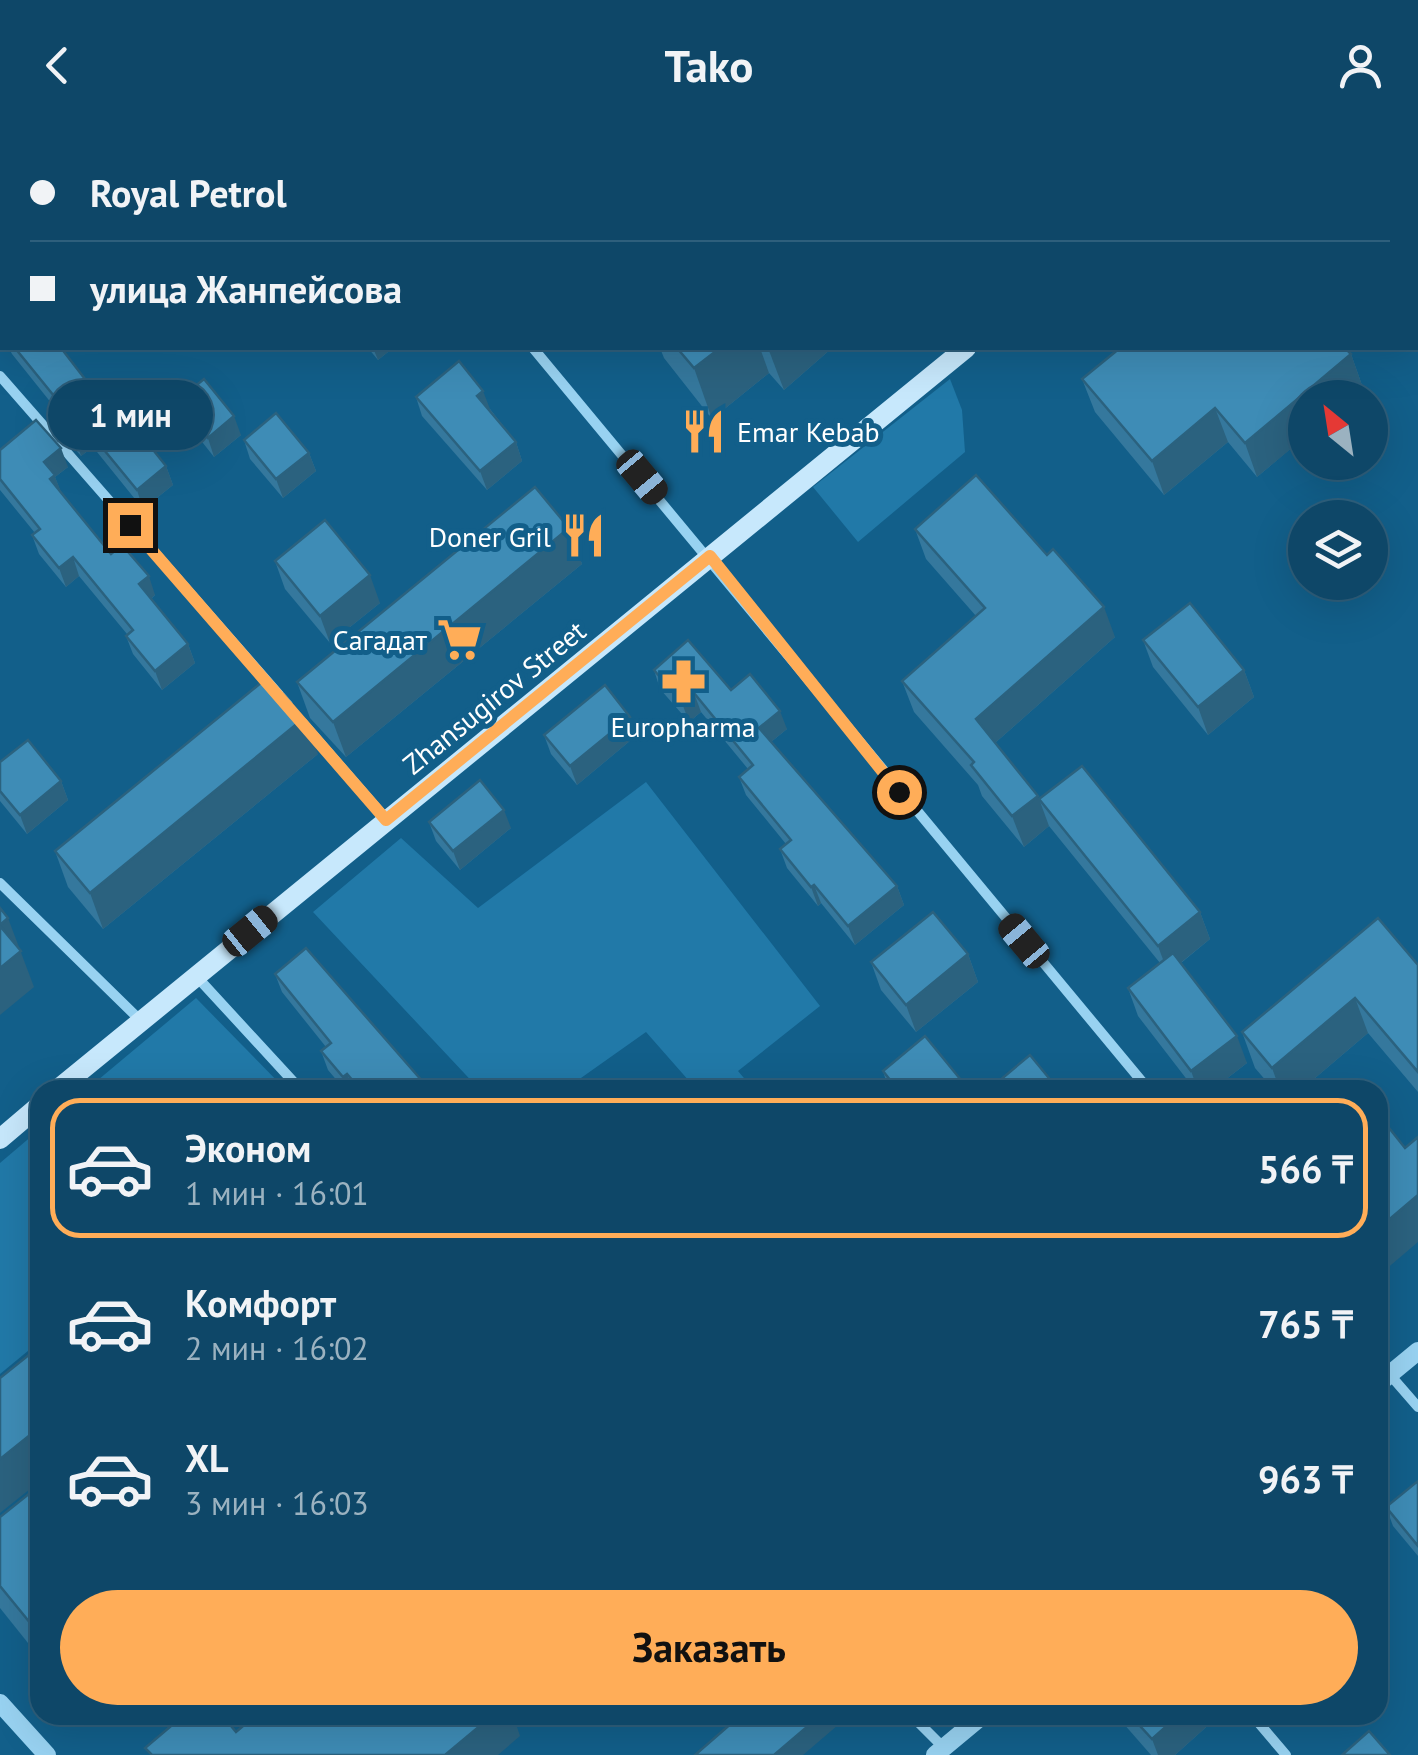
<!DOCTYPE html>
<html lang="ru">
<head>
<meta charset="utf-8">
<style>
  :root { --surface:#0e4768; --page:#174e6e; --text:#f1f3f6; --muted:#9bb2c0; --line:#2e5f7c; --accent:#ffad58 }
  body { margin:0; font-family:"PT Sans",sans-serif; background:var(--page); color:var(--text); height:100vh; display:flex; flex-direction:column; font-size:38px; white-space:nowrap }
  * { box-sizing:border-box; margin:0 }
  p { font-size:32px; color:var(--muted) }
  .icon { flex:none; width:55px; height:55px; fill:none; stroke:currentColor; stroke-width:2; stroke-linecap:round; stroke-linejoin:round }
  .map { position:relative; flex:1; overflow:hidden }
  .sheet { position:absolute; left:30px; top:950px; width:1358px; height:645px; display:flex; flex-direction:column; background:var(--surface); border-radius:30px; box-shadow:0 10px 40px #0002,0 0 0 2px var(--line) }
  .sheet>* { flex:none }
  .banner { position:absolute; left:0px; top:0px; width:1420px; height:220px; box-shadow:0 10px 40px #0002,0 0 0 2px var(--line); display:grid; align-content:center; height:220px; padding:0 30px; background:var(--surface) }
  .needle { width:65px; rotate:330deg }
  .tools { position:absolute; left:1288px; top:250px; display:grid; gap:20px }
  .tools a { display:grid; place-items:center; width:100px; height:100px; border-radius:50%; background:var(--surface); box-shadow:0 10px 40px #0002,0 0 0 2px var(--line); font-size:50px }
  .end { position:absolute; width:45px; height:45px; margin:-22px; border:12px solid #ffad58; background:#111; box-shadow:0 0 0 5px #111 }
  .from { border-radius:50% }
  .bubble { position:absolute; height:70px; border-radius:35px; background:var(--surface); box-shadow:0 10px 40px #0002,0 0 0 2px var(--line); font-size:32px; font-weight:600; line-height:70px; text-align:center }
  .car { position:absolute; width:30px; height:60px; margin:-30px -15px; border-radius:12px; box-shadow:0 0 8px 2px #0007; background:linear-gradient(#222 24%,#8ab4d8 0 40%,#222 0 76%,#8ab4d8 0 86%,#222 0) }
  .banner b { display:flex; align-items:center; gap:35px; height:95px; font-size:38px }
  .banner b+b { border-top:2px solid var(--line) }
  .banner i { width:25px; height:25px; background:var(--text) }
  ul { padding:18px 0 0; list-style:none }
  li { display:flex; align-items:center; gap:30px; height:140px; margin:0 20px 15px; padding:0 10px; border:5px solid transparent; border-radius:30px }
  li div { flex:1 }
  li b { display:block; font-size:38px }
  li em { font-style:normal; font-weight:600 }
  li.current { border-color:var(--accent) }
  li>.icon { width:90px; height:90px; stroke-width:1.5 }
  .primary-button { display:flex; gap:20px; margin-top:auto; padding:20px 30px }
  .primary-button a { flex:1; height:115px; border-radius:60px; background:var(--accent); color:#111; font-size:40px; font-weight:600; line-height:115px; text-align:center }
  header { display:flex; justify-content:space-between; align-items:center; height:130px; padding:0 30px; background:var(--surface); font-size:45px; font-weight:600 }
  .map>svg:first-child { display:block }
  .green { fill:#2179a8 }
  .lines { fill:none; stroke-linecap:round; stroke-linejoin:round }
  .minor { stroke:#98d2f1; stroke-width:10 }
  .tertiary { stroke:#98d2f1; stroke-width:18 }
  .secondary { stroke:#c7e8fc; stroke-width:20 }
  .wall { fill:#35789d }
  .shaded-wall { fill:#2b627f }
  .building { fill:#3e8cb6; stroke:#2b627f; stroke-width:2.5 }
  .route { stroke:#ffad58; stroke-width:12 }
  .labels { text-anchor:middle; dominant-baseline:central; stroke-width:10; stroke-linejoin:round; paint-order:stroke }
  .poi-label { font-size:28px; fill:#fff; stroke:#125f8a; text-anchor:end }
  .street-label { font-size:28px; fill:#fff; stroke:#125f8a }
</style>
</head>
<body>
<header><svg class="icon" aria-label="back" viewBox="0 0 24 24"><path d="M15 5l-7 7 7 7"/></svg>Tako<svg class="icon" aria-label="person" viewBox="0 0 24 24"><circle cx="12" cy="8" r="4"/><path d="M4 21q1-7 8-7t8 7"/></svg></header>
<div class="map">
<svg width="1418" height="1625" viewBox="0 0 1418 1625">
  <rect width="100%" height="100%" fill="#125f8a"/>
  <!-- green -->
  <g class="green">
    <polygon points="950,249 962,280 965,322 858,412 813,357"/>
    <polygon points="646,652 820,876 738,941 754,960 697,960 646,902 564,960 480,960 313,782 401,708 478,778"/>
    <polygon points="196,868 286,960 86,960"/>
    <polygon points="40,999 40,1211 0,1244 0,1033"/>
  </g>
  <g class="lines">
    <!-- minor -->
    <g class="minor">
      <polyline points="348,0 350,2"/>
      <polyline points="1019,0 1021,2"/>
      <polyline points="533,218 1149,960"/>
      <polyline points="0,246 288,575"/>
      <polyline points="302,592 387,690"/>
      <polyline points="0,753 140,890"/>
      <polyline points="197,847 301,960"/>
      <polyline points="1378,1231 1418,1277"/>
      <polyline points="911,1585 944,1618"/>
      <polyline points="1252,1585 1286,1625"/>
    </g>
    <!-- tertiary -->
    <g class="tertiary">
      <polyline points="1378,1254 1418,1221"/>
      <polyline points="0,1573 47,1625"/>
      <polyline points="935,1625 983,1585"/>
    </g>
    <!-- secondary -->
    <g class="secondary">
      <polyline points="1227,2 1230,0"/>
      <polyline points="57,960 966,218"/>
      <polyline points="0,1009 40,975"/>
    </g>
  </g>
  <!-- wall -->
  <g class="wall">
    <polygon points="9,218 61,218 126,302 166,336 173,355 143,379 93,317 81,326 57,298 50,279 52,274 12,224"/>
    <polygon points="368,218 393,218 378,230"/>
    <polygon points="660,218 832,218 784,260 769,243 712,289 664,228"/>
    <polygon points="1114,218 1345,218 1351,224 1363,258 1257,347 1228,312 1164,365 1095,282 1082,249 1115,221"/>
    <polygon points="416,267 490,279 516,312 522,331 487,360 422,286"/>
    <polygon points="177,271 241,305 214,327 184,289"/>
    <polygon points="244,310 309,323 316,341 283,368 250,329"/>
    <polygon points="0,320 68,337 55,347 61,363 111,424 155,465 151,469 188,514 195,533 162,560 133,524 126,506 127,504 79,446 66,457 39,424 32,405 35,403 0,360"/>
    <polygon points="569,398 582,434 346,627 310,588 297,552"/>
    <polygon points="915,399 1115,507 995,613 1039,669 1200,782 1210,809 1181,833 1247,933 1212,960 1195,960 1138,886 1128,858 1160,833 1049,696 1024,717 982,666 978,655 914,582 902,551 976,486 926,429"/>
    <polygon points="275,431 380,473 330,513 285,459"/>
    <polygon points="1143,510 1244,540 1254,567 1208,605 1153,537"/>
    <polygon points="654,540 731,560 787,599 771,612 897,756 904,775 855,815 821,773 818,776 787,738 780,719 786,714 746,665 739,647 748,639 701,582 689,592 660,559"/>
    <polygon points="544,605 637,605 577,655 551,624"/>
    <polygon points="318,624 103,799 68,757 55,721"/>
    <polygon points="0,632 61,651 68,670 27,704 0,671"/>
    <polygon points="429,692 511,698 460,740 436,711"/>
    <polygon points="968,824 978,852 916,902 881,860 871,832"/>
    <polygon points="1418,835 1418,962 1368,903 1301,960 1274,960 1255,938 1242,902"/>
    <polygon points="275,844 430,960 345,960 328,940 321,921 326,917 282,862"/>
    <polygon points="883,941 961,950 965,960 889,960"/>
    <polygon points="40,1177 40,1204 32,1183"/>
    <polygon points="1418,1351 1418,1426 1393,1396 1386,1377"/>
    <polygon points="40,1355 40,1528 0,1478 0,1387"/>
    <polygon points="1116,1585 1212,1585 1214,1590 1175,1625 1151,1625"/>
  </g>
  <!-- shaded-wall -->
  <g class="shaded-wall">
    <polygon points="2,83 2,122 0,124 0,85"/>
    <polygon points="373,218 393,218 378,230"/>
    <polygon points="720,218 760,218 769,243 712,289 694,238"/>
    <polygon points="768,218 832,218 784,260"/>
    <polygon points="1351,224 1363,258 1352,268 1305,268 1305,307 1257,347 1245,313"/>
    <polygon points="483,261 490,279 484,284 477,266"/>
    <polygon points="1215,278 1228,312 1164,365 1152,331"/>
    <polygon points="234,286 241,305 214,327 208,308"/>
    <polygon points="86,298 93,317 81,326 75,307"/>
    <polygon points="516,312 522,331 487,360 480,341"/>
    <polygon points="61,318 68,337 55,347 62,364 57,368 44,332"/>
    <polygon points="309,323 316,341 283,368 276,349"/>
    <polygon points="166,336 173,355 143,379 137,360"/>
    <polygon points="569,398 582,434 346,627 333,592"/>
    <polygon points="73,427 79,446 66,457 59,438"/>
    <polygon points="370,445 380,473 330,513 320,486"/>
    <polygon points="149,446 155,465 146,473 139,454"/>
    <polygon points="1104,477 1115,507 987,620 976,589"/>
    <polygon points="188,514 195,533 162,560 155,541"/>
    <polygon points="1244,540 1254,567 1208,605 1198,577"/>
    <polygon points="694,563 701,582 689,592 682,573"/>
    <polygon points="780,581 787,599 766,616 759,598"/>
    <polygon points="630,587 637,605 577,655 570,636"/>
    <polygon points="304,588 318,624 103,799 90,763"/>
    <polygon points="61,651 68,670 27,704 20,685"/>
    <polygon points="1038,666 1049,696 1024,717 1012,686"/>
    <polygon points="504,680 511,698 460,740 453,721"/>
    <polygon points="814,755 821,773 818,776 811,757"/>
    <polygon points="897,756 904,775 855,815 848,796"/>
    <polygon points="1200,782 1210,809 1168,843 1158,816"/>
    <polygon points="8,788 34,857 0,885 0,795"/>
    <polygon points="968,824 978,852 916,902 906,875"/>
    <polygon points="1355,868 1368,903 1301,960 1280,960 1272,938"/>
    <polygon points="1237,906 1247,933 1212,960 1198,960 1191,941"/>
    <polygon points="347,944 353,960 347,960 343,947"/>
    <polygon points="961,950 965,960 948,960"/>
    <polygon points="1053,953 1056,960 1044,960"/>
    <polygon points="1418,1065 1418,1112 1378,1146 1378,1099"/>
    <polygon points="40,1297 40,1351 0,1383 0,1329"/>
    <polygon points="493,1585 513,1585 520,1606 498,1625 445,1625"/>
    <polygon points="821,1585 834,1585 838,1595 803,1625 774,1625"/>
    <polygon points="1179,1585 1212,1585 1214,1590 1175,1625 1158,1625 1152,1609"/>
  </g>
  <!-- building -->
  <g class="building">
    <polygon points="45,0 126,0 123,2 42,2"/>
    <polygon points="140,0 220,0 222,2 142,2"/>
    <polygon points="533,0 563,0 565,2 530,2"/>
    <polygon points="724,0 779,0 782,2 727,2"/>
    <polygon points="944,0 957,0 960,2 942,2"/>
    <polygon points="1280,0 1418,0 1418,28 1418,2 1277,2"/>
    <polygon points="2,35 2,83 0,85 0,37"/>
    <polygon points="15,218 61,218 126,302 134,296 166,336 137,360 86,298 75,307 50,279 54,266"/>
    <polygon points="677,218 720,218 694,238"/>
    <polygon points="1120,218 1345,218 1351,224 1245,313 1215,278 1152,331 1082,249"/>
    <polygon points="459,231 483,261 477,266 516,312 480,341 416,267"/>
    <polygon points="204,249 234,286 208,308 177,271"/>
    <polygon points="276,283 309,323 276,349 244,310"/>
    <polygon points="36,290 61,318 44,332 55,345 50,349 111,424 122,415 149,446 139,454 188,514 155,541 126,506 133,500 73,427 59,438 32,405 40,399 0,349 0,320"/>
    <polygon points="976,345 1047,425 1053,419 1104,477 976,589 1038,666 1012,686 971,635 974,632 902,551 985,478 915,399"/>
    <polygon points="535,357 569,398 333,592 297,552"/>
    <polygon points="325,390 370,445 320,486 275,431"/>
    <polygon points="1190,473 1244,540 1198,577 1143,510"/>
    <polygon points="688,510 731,560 750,544 780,581 759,598 897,756 848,796 814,755 811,757 780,719 791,710 739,647 753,635 694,563 682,573 654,540"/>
    <polygon points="262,552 276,569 283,564 304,588 90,763 55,721"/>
    <polygon points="605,555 630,587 570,636 544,605"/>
    <polygon points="28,610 61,651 20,685 0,661 0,632"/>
    <polygon points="1082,636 1200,782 1158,816 1039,669"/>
    <polygon points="480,650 504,680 453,721 429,692"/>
    <polygon points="0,778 8,788 0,795"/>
    <polygon points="933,782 968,824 906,875 871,832"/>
    <polygon points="1378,788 1418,835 1418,942 1355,868 1272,938 1242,902"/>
    <polygon points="0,796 21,821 0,838"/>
    <polygon points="306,818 430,960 361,960 347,944 343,947 321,921 331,913 275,844"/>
    <polygon points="1173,823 1237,906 1191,941 1128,858"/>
    <polygon points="925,906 961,950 948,960 898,960 883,941"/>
    <polygon points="1030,925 1053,953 1044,960 996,960 993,956"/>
    <polygon points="1378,984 1405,1018 1418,1007 1418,1065 1378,1099"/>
    <polygon points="40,1177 40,1192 32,1183"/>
    <polygon points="40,1216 40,1297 0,1329 0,1248"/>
    <polygon points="1418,1351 1418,1416 1386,1377"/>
    <polygon points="40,1355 40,1505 0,1456 0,1387"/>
    <polygon points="184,1585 222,1585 236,1602 256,1585 493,1585 445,1625 152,1625 145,1618"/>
    <polygon points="741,1585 821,1585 774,1625 695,1625"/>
    <polygon points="1130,1585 1179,1585 1152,1609"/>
    <polygon points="1369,1601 1390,1625 1342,1625"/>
  </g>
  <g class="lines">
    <!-- route -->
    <polyline class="route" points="130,395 386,690 710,426 899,662"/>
  </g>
  <!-- icons -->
  <defs>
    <symbol id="restaurant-bare" viewBox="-9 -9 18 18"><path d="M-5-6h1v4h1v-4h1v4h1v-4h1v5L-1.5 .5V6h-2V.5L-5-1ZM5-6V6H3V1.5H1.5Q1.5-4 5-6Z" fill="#ffad58" stroke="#125f8a" stroke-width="2.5" paint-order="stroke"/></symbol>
    <symbol id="supermarket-bare" viewBox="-9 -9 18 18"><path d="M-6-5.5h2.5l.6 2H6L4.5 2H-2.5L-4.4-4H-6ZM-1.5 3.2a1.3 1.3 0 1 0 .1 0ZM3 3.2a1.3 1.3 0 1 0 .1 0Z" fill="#ffad58" stroke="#125f8a" stroke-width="2.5" paint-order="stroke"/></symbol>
    <symbol id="pharmacy-bare" viewBox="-9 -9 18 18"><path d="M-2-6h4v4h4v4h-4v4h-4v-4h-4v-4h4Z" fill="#ffad58" stroke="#125f8a" stroke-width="2.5" paint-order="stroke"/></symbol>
  </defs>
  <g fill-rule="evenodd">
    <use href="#restaurant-bare" x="672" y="270" width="63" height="63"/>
    <use href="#restaurant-bare" x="552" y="374" width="63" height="63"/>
    <use href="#supermarket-bare" x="428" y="478" width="63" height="63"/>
    <use href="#pharmacy-bare" x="652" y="520" width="63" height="63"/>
  </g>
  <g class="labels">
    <!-- poi labels -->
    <g class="poi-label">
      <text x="737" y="301" text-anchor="start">Emar Kebab</text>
      <text x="551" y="406">Doner Gril</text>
      <text x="427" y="509">Сагадат</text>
      <text x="683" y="596" text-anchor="middle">Europharma</text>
    </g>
    <!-- street labels -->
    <g class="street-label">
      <text transform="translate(494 567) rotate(-39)">Zhansugirov Street</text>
    </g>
  </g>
</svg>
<div class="tools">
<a><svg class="needle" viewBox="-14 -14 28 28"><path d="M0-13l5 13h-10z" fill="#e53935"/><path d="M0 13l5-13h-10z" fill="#9bb2c0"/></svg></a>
<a><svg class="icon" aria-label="layers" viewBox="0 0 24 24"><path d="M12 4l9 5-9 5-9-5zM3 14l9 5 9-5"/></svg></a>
</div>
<i class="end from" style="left:899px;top:662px"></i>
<i class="end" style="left:130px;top:395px"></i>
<div class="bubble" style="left:48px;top:250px;width:165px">1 мин</div>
<i class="car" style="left:642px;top:347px;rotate:140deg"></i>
<i class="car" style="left:250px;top:801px;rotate:51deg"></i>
<i class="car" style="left:1024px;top:811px;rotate:320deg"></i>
<div class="banner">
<b><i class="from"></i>Royal Petrol</b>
<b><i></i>улица Жанпейсова</b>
</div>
<section class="sheet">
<ul>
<li class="current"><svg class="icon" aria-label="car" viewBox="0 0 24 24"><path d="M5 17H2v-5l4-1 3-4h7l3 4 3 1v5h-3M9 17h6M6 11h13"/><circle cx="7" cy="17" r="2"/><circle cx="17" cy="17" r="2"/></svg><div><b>Эконом</b><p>1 мин · 16:01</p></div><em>566 ₸</em></li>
<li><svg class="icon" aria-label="car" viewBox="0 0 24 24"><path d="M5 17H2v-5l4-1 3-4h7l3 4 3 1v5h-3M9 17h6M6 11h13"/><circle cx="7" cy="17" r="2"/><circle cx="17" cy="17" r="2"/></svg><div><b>Комфорт</b><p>2 мин · 16:02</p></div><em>765 ₸</em></li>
<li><svg class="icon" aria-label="car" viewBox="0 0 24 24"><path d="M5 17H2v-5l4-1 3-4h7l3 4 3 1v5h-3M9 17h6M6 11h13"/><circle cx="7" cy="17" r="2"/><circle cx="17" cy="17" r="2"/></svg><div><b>XL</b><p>3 мин · 16:03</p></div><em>963 ₸</em></li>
</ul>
<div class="primary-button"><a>Заказать</a></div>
</section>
</div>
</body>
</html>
